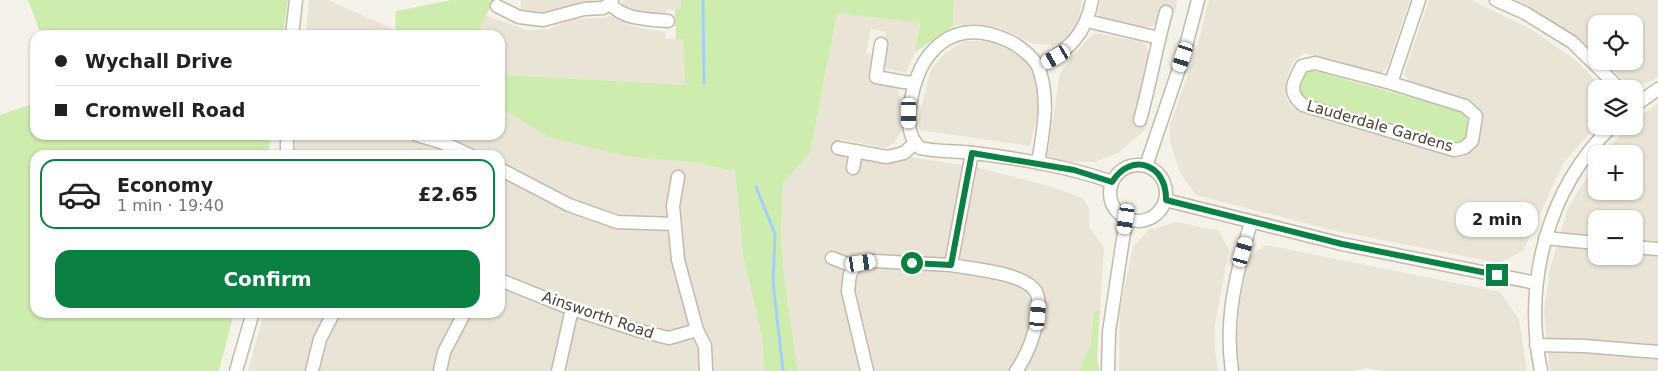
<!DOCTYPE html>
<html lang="en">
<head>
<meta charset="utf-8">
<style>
  :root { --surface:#fff; --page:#f2f2f2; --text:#202124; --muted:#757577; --line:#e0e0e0; --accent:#0b8043 }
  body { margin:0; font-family:"DejaVu Sans",sans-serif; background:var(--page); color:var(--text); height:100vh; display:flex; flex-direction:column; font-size:19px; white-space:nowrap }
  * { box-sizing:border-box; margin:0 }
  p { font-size:16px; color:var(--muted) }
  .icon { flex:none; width:28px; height:28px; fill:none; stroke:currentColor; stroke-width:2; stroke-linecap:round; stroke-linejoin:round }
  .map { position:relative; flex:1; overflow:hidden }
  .details { position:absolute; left:30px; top:150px; width:475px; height:168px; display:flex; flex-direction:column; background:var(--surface); border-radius:15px; box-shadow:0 1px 4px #0004 }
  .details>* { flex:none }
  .banner { position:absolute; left:30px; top:30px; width:475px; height:110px; border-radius:15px; box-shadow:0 1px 4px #0004; display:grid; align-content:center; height:110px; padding:0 25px; background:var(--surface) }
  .buttons { position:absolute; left:1588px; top:15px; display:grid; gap:10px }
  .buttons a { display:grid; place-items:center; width:55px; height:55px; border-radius:10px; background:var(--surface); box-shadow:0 1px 4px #0004; font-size:25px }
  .end { position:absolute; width:22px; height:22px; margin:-11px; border:6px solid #0b8043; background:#fff; box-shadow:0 0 0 2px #fff }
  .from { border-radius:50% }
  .bubble { position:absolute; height:35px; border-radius:15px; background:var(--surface); box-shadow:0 1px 4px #0004; font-size:16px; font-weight:600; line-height:35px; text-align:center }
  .car { position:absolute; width:15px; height:30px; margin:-15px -8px; border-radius:6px; box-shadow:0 0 4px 1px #0007; background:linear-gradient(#fff 24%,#345 0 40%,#fff 0 76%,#345 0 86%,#fff 0) }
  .banner b { display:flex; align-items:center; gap:18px; height:48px; font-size:19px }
  .banner b+b { border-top:1px solid var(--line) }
  .banner i { width:12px; height:12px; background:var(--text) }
  ul { padding:9px 0 0; list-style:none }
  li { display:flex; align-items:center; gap:15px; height:70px; margin:0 10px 8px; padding:0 15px; border:2px solid transparent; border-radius:15px }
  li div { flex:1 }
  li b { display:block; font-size:19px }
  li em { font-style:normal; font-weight:600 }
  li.current { border-color:var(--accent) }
  li>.icon { width:45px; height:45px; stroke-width:1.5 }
  .action { display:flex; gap:10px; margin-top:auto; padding:10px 25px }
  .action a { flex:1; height:58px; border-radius:15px; background:var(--accent); color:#fff; font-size:20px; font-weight:600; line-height:58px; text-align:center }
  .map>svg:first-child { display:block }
  .residential { fill:#eae4d6; fill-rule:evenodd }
  .green { fill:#cfecaf }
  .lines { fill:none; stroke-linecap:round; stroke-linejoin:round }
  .stream { stroke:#a1d1f6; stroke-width:3 }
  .street-casing { stroke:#c2baaa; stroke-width:15 }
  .street { stroke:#fff; stroke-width:12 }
  .route { stroke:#0b8043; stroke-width:6 }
  .labels { text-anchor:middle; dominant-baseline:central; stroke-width:5; stroke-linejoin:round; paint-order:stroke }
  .street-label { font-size:15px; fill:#4a4336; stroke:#fff }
</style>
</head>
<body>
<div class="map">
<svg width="1658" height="371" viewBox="0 0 1658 371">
  <rect width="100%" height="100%" fill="#f5f2e9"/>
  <!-- residential -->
  <g class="residential">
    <polygon points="309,0 328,0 395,30 402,35 306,35"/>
    <polygon points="521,0 610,0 552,15 520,14"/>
    <polygon points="623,0 681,0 681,9 666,10 666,19 648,18 620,6"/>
    <polygon points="954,0 1082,0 1078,23 1069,36 1059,44 1052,45 1034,44 1001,28 975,24 953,26"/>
    <polygon points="1101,0 1177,0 1175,13 1160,10 1157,21 1152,26 1143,27 1101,19 1098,14"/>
    <polygon points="1209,0 1410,0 1387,68 1380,74 1304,53 1292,63 1286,82 1286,98 1292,107 1451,156 1462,154 1473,147 1473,105 1411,82 1404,74 1429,0 1471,0 1532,30 1577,61 1603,89 1596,89 1596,126 1564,162 1523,251 1499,263 1332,230 1196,195 1180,173 1170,142 1170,125 1196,52"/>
    <polygon points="1516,0 1658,0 1658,78 1640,85 1623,79 1602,61 1634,61 1634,24 1596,24 1596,56 1580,42 1526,5"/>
    <polygon points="837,13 920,23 915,52 907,71 904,73 884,68 882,64 886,32 871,29 866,53 875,56 872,82 899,86 902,130 894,143 885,148 840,139 837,152 846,155 847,159 846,169 858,172 862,157 887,163 911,157 980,168 1049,186 1083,198 1089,208 1089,227 1104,248 1100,310 1094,313 1090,347 1079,371 798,371 785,284 781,237 783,183 810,153"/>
    <polygon points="485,15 529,31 548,29 573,19 605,18 611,16 635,27 665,32 666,39 683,38 685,85 508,75 500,69 500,35 476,35"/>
    <polygon points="1096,33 1142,42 1147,46 1149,59 1149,110 1146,129 1118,153 1095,162 1073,162 1047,158 1060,73 1072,57 1091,36"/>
    <polygon points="965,41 989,41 1009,49 1026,60 1037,80 1039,107 1030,146 919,130 919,115 931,70 945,53"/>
    <path d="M1658,104V371H1550L1544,311L1550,269L1568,208L1596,163V191H1634V154H1602L1630,126H1634V122L1644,113ZM1596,219H1634V256H1596Z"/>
    <polygon points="500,107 548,137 691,162 735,171 743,254 762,338 764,371 248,371 264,313 500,312 500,155 294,155 297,135 500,135"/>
    <polygon points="1176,222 1219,231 1229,250 1215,324 1215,349 1218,371 1119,371 1120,309 1133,247 1149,230"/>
    <polygon points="1266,245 1500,292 1519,319 1527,371 1383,371 1367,368 1353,371 1238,371 1236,349 1240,302 1249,256"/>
  </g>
  <!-- green -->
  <g class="green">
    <polygon points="28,0 288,0 283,35 41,35"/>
    <polygon points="452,0 494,0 476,35 401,35 395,30 396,11"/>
    <polygon points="681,0 954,0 953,26 915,52 920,23 837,13 810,153 783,183 781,237 785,284 798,371 764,371 762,338 743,254 735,171 691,162 625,156 548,137 500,107 500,69 508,75 685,85 683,39 676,39 675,9 681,9"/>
    <path d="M1311,70L1464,112C1471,126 1470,130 1462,143H1451L1303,100C1296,88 1296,75 1311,70Z"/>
    <polygon points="35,103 35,135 271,135 268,155 35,155 35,312 234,313 219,371 0,371 0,115"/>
    <polygon points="1100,310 1097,357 1099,371 1079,371 1090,347 1094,312"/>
  </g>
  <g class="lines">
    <!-- stream -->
    <g class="stream">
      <polyline points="703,0 704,83"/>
      <polyline points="756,187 775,234 773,282 783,371"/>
    </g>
    <defs>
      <g id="street">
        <polyline points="1496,0 1525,13 1572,42 1620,89"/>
        <path d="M610,4C625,20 647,19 668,21"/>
        <polyline points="497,6 519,17 543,20 584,9 603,8 610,4 612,0"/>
        <polyline points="1087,21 1159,38"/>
        <polyline points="292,35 296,0"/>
        <polyline points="881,44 876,77 904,82 915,83"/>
        <path d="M1315,63L1391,83L1465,106L1476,116L1472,141L1464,148L1454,150L1303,105C1287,92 1293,82 1302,66Z"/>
        <path d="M1039,67C1068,50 1086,35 1092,0"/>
        <polyline points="1391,83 1419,0"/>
        <polyline points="1634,106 1658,89"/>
        <path d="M1140,120C1150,84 1156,48 1166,12"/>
        <polyline points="417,135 441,142 470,155"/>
        <polyline points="838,148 887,157 904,153 915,143"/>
        <path d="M972,153L951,265C972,269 1029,273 1037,294C1040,302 1038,312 1037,321C1033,339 1027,356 1016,371"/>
        <polyline points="287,155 287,135"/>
        <path d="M1038,163C1043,132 1050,100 1039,69C1036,59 1018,45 1009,41C953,15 918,50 910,106C908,122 908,137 920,148C937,152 956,151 973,153C1021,159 1067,166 1112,182"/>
        <circle cx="1138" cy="193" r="28"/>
        <polyline points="1146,166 1183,57 1198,0"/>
        <polyline points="853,168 856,151"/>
        <polyline points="500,169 569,205 617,222 674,224"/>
        <polyline points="678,177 673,206 678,260 697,330 705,346 706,371"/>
        <polyline points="1165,200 1342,244 1536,283"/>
        <polyline points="1545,238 1596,243"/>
        <polyline points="1634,247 1658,249"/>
        <polyline points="832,258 855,267"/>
        <polyline points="500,280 572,309 640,331 669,338 697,330"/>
        <polyline points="1536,345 1584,346 1658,352"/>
        <polyline points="236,371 253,312"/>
        <polyline points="312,371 320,339 334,312"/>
        <polyline points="440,371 444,352 465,312"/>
        <polyline points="558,371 572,309"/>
        <polyline points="867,371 848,291 850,274 855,267 861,263 874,261 951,265"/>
        <polyline points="1108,371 1109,332 1126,219"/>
        <path d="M1232,371C1224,319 1237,271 1251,222"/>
        <path d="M1541,371C1523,283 1547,189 1612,126"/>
      </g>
    </defs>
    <!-- street casing -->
    <use href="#street" class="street-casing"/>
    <!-- street -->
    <use href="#street" class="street"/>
  </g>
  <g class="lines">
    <!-- route -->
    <path class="route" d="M912,263L951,265L972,153L1074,170L1112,182C1131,151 1167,164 1166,200L1342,244L1497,275"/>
  </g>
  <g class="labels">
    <!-- street labels -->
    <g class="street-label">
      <text transform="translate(1380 126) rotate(16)">Lauderdale Gardens</text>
      <text transform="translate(598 315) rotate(19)">Ainsworth Road</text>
    </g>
  </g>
</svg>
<div class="buttons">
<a><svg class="icon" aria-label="locate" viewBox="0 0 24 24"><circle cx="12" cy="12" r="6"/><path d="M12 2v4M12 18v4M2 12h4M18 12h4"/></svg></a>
<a><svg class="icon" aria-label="layers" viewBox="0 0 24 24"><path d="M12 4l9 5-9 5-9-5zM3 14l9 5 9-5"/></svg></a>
<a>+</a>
<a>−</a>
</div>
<i class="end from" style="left:912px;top:263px"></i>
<i class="end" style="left:1497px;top:275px"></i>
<div class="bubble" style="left:1456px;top:202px;width:82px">2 min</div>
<i class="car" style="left:1056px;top:57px;rotate:240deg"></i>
<i class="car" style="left:1183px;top:57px;rotate:198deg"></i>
<i class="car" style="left:909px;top:113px;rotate:180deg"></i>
<i class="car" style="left:1126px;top:219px;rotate:188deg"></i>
<i class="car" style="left:1243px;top:252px;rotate:16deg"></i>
<i class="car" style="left:861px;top:263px;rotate:82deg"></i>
<i class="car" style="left:1038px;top:315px;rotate:5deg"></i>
<div class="banner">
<b><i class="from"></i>Wychall Drive</b>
<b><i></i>Cromwell Road</b>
</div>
<section class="details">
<ul>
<li class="current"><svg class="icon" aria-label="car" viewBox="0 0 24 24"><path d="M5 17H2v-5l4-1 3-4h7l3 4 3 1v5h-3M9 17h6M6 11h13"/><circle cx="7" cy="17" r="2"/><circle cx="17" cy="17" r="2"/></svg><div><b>Economy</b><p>1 min · 19:40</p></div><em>£2.65</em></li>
</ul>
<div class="action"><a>Confirm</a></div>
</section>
</div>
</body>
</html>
